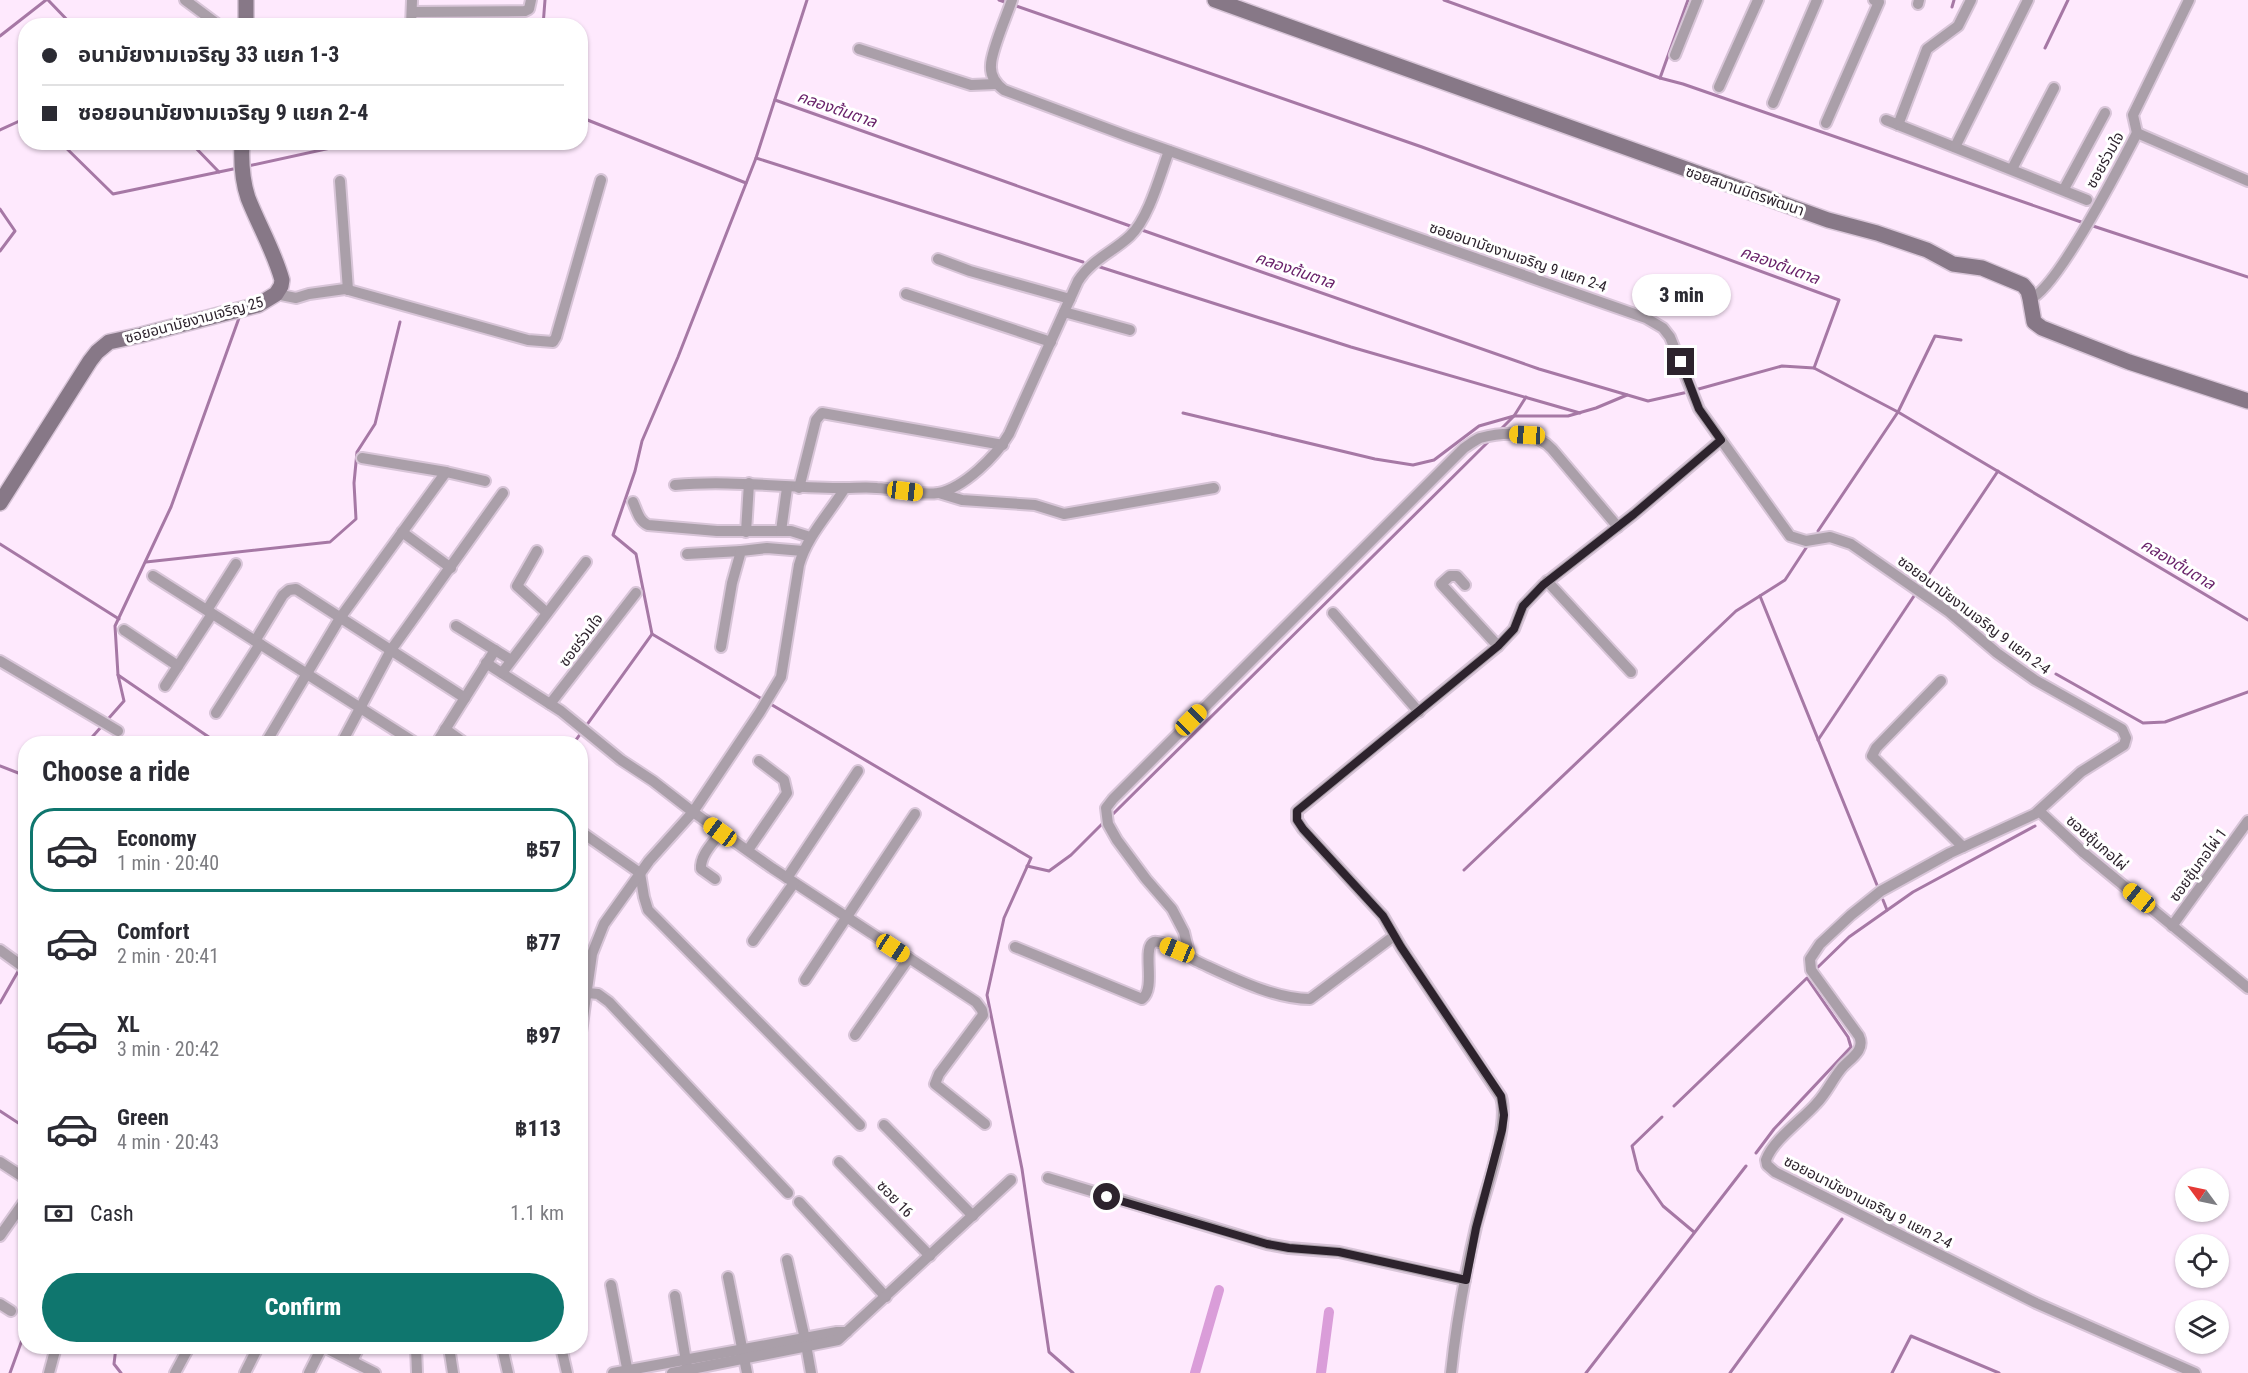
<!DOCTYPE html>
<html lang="en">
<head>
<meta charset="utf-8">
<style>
  :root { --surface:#fff; --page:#f7f7f7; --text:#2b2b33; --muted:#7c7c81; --line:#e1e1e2; --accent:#0f766e }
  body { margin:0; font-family:"Roboto Condensed","Noto Sans Thai",sans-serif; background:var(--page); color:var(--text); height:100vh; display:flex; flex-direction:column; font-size:22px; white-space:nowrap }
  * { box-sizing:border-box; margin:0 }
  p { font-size:20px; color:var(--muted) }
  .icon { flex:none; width:33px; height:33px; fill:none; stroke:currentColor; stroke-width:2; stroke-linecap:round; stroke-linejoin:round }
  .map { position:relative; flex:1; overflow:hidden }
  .drawer { position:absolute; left:18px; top:736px; width:570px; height:618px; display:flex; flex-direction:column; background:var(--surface); border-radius:24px; box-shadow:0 2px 4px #0004 }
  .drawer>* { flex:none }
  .hud { position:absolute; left:18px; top:18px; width:570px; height:132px; border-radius:24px; box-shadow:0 2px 4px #0004; display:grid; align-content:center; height:132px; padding:0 24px; background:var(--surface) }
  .needle { width:39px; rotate:303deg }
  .tools { position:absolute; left:2175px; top:1168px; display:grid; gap:12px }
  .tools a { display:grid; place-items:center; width:54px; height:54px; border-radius:50%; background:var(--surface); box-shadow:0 2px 4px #0004; font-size:30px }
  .end { position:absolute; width:27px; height:27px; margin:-14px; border:8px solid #2d232d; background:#fff; box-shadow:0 0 0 3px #fff }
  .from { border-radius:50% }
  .bubble { position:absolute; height:42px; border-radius:21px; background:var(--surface); box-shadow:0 2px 4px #0004; font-size:20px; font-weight:800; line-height:42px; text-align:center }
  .car { position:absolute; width:18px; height:36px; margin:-18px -9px; border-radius:8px; box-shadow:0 0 4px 2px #0007; background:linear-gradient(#f5c518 24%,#345 0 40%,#f5c518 0 76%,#345 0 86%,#f5c518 0) }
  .hud b { display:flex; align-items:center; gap:21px; height:57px; font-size:22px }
  .hud b+b { border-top:2px solid var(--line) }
  .hud i { width:15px; height:15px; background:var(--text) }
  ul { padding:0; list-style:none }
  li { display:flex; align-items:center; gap:18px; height:84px; margin:0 12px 9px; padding:0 12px; border:3px solid transparent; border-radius:24px }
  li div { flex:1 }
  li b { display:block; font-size:22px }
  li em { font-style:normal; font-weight:800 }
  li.current { border-color:var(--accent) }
  li>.icon { width:54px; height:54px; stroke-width:1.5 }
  h2 { padding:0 24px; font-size:27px; line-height:72px }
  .pay { display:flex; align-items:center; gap:15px; height:66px; padding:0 24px; font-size:22px }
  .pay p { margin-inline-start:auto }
  .primary-button { display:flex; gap:12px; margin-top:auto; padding:12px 24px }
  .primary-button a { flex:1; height:69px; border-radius:36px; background:var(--accent); color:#fff; font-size:24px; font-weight:800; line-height:69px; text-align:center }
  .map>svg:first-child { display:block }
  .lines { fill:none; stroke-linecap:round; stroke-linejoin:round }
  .stream { stroke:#a678a5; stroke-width:3 }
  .canal { stroke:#da9dd9; stroke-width:10 }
  .street-casing { stroke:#d8c5d8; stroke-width:14 }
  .secondary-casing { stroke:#d8c5d8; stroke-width:18 }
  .street { stroke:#aa9fa9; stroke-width:10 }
  .secondary { stroke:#877887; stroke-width:15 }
  .route { stroke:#2d232d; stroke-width:8 }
  .labels { text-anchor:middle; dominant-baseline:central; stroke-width:6; stroke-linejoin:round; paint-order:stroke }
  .street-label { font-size:15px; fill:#2d232d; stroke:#fff }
  .water-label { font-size:16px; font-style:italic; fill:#69226a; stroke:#fff }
</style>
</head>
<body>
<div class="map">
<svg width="2248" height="1373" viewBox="0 0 2248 1373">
  <rect width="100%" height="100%" fill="#fee9fd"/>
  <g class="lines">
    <!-- stream -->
    <g class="stream">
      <polyline points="48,0 73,26"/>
      <polyline points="999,0 1422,147 1839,300 1814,368 1898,412 2248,620"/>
      <polyline points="1444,0 1660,78 1683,84 2084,223"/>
      <polyline points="1952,7 1954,0"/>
      <polyline points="543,26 545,0"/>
      <polyline points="0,36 46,0"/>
      <polyline points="2045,48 2068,0"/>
      <polyline points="1660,78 1688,0"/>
      <polyline points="775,100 1133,227"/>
      <polyline points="580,117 746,183"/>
      <polyline points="0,130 26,118"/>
      <polyline points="60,142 113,194 238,168"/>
      <polyline points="190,142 219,172"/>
      <polyline points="756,158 1083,262"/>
      <polyline points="248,166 358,142"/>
      <polyline points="0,209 15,231 0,251"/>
      <polyline points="2090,225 2248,277"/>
      <polyline points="1139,229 1539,369 1648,401 1688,392"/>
      <polyline points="1100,267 1351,347 1580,413"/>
      <polyline points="1695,390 1782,366 1814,368"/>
      <polyline points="1183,413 1375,459 1413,465 1434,460 1479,426 1514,416 1568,416 1596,408 1627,395"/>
      <polyline points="1500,430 1514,416 1526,397"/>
      <polyline points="1818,531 1898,412 1935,336 1961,340"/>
      <polyline points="0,544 119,619"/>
      <polyline points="146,562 330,542 356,519 354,483 357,452 375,424 400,322"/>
      <polyline points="1923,583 1998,471"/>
      <polyline points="1760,596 1877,885"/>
      <polyline points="652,634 1031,858 1004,918 987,995 1022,1169 1049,1352 1073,1373"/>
      <polyline points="2056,674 2143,723 2165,722 2248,692"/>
      <polyline points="118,675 115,626 171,507 239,318"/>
      <polyline points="1818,740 1914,596"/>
      <polyline points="86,744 124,701 118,675 219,744"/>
      <polyline points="573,744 652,634 636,554 613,535 635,471 642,441 678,357 756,158 807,0"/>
      <polyline points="0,766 26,776"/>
      <polyline points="1110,817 1491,439"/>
      <polyline points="1027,866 1049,871 1071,855 1105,821"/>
      <polyline points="1464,870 1736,611 1785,580 1806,548"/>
      <polyline points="1883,900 1887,910"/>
      <polyline points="1818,967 1849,937 1913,892 2035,826"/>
      <polyline points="0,1003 20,968"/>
      <polyline points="1674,1106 1807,978 1848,1037 1851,1047 1774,1129 1756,1153"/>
      <polyline points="0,1111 26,1128"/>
      <polyline points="1662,1117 1632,1146 1638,1170 1663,1206 1694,1232"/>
      <polyline points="116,1347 114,1364 121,1373"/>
      <polyline points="10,1373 26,1329"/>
      <polyline points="1586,1373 1746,1166"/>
      <polyline points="1730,1373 1842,1219"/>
      <polyline points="1892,1373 1911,1336 1999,1373"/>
    </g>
    <!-- canal -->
    <g class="canal">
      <polyline points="1195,1373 1219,1290"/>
      <polyline points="1321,1373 1329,1312"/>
    </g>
    <defs>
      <g id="street">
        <polyline points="185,0 220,26"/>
        <path d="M1012,0C1007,15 991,51 991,65C990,76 996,84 1004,90L1127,136L1646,318L1663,328L1670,337L1699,409L1790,536L1806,541L1830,537L1851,544L1949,612L1997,653L2035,680L2122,729L2126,738L2124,745L2081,772L2035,814L1950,853L1881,891L1851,915L1820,944L1810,959L1811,970L1859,1036C1866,1051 1849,1059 1841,1069C1832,1080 1826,1094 1816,1104C1802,1120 1773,1140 1766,1160L1767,1165L1775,1172L2036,1303L2195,1373"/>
        <polyline points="1918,4 1919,0"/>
        <polyline points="412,12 525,11 529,9 531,0"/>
        <polyline points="411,26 412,0"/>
        <polyline points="859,49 971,85 996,84"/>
        <polyline points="1675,55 1697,0"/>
        <polyline points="1719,87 1758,0"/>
        <polyline points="1773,103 1817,0"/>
        <polyline points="1886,120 2087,200"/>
        <polyline points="1826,123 1879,2 1874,0"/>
        <polyline points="1898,125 1927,49 1958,26 1971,0"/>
        <polyline points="2137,133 2133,115 2189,0"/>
        <polyline points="1955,147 2028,0"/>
        <polyline points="2012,169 2054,88"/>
        <polyline points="340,181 348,290"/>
        <polyline points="2064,189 2105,113"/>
        <polyline points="938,259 970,271 1070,299"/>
        <polyline points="276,294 296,298 309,294 345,289 528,340 553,342 556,337 601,180"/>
        <polyline points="906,294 1051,342"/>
        <path d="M2030,299C2057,289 2121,164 2137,133L2248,181"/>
        <polyline points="1064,312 1130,330"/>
        <polyline points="362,458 446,472 485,481"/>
        <path d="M675,485C731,480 788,488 845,488"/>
        <polyline points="799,488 816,420 822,413 1003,445"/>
        <polyline points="939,493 962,500 1035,505 1064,514 1214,488"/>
        <path d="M633,502C637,511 639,521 648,525L717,531H791L810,537"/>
        <polyline points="781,531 787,488"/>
        <polyline points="402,532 451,568"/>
        <polyline points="746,532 749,483"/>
        <polyline points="537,551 517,586 547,613"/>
        <polyline points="687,554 741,551"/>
        <polyline points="153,576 417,744"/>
        <polyline points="1547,581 1631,672"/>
        <polyline points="1465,585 1457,576 1450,576 1441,584 1498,646"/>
        <polyline points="207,610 236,564"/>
        <polyline points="1333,613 1419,712"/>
        <polyline points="456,626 511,660"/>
        <polyline points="124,630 178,666"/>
        <polyline points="255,641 283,595 289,590 296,589 465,698"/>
        <polyline points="721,647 732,583 741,551 767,548 803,551"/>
        <polyline points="0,661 118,731"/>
        <polyline points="486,663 561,711 621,760 653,781 693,812 772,868 976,1002 982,1010 983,1015 939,1074 935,1084 985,1124"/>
        <polyline points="502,673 586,562"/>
        <polyline points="1941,681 1876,748 1872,756 1963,847"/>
        <polyline points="165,686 212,614"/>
        <polyline points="550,704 636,593"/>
        <polyline points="216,713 260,644"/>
        <polyline points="445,729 466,744"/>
        <polyline points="265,744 340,618 446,472"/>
        <polyline points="341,744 391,650 503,493"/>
        <polyline points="436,744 495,650"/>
        <polyline points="2039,811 2084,853 2248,988"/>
        <polyline points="580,831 640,873 644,897 648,910 860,1125"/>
        <polyline points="748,850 787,793 784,780 759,761"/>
        <polyline points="787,878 858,771"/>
        <path d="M715,879L701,869C700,855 713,843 721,832"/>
        <polyline points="2172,926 2248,821"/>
        <path d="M1394,936L1310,999C1273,999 1229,976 1196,961L1190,957L1184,932L1172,909L1146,879L1117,840L1108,824L1106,808L1113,799L1464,448C1469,445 1475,440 1480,438C1503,432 1535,430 1552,449L1618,527"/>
        <polyline points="753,941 794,883"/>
        <path d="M1015,947L1142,999C1157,988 1141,947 1154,942C1159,940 1183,952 1189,954"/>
        <polyline points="0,950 26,969"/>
        <polyline points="805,980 915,814"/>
        <polyline points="588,993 598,994 609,1002 788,1193"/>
        <polyline points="855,1035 909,958"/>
        <path d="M580,1039L592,954L604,924L649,861L693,812L760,712L781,677L799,565C807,536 829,514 845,488C855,488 867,487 877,488C897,489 918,496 938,493C964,488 996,456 1009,434L1078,281C1091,260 1113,252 1130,236C1149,218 1160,175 1169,151"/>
        <polyline points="884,1125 973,1216"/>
        <polyline points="0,1162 26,1179"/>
        <polyline points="839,1162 930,1256"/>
        <polyline points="1048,1178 1267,1244 1289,1248 1339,1252 1465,1280"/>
        <polyline points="799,1202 886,1297"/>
        <polyline points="0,1236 26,1199"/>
        <polyline points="787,1260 805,1339 811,1373"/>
        <polyline points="728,1277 747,1373"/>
        <polyline points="611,1285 628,1373"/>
        <polyline points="675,1296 687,1367"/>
        <polyline points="0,1304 11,1311"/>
        <polyline points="324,1347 375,1373"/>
        <polyline points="416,1347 417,1373"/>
        <polyline points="449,1347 453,1373"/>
        <polyline points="502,1347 508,1373"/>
        <polyline points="561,1347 567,1373"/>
        <polyline points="352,1361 359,1347"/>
        <polyline points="49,1373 56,1347"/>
        <polyline points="175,1373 189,1347"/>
        <polyline points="245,1373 258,1347"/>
        <polyline points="309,1373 322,1347"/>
        <polyline points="613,1373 837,1332 847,1332"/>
        <polyline points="672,1373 838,1340 1011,1180"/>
        <path d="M1451,1373C1456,1324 1465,1275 1476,1227C1484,1194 1510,1127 1501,1097L1401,947L1383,916L1303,829L1297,820V811L1498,646L1514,629L1523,606L1543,585L1634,514L1721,440"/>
      </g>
      <g id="secondary">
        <polyline points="246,0 246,26"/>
        <polyline points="1215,0 1828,220 1877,233 1927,250 1953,264 1982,268 2023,285 2028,291 2030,299 2034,322 2042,328 2129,362 2248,401"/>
        <path d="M0,503L90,361L97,352L109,342L141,335L258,305L276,294L281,286L282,280C274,251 259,226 248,198C242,180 241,161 242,142"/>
      </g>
    </defs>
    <!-- street casing -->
    <use href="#street" class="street-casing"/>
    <!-- secondary casing -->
    <use href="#secondary" class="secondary-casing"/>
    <!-- street -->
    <use href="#street" class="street"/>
    <!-- secondary -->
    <use href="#secondary" class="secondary"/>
  </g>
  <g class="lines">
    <!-- route -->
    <polyline class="route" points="1107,1197 1267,1244 1289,1248 1339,1252 1466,1280 1476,1228 1502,1130 1504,1115 1501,1096 1401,947 1383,916 1303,829 1297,820 1297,811 1498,646 1514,629 1523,606 1543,585 1634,514 1721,440 1699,409 1681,362"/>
  </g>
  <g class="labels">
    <!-- street labels -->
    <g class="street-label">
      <text transform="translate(2105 160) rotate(-61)">ซอยร่วมใจ</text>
      <text transform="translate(1745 191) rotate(19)">ซอยสมานมิตรพัฒนา</text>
      <text transform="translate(1518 257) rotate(19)">ซอยอนามัยงามเจริญ 9 แยก 2-4</text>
      <text transform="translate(194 320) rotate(-15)">ซอยอนามัยงามเจริญ 25</text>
      <text transform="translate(1974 615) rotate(37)">ซอยอนามัยงามเจริญ 9 แยก 2-4</text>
      <text transform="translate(581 640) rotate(-53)">ซอยร่วมใจ</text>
      <text transform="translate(2097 843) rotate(41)">ซอยซุ้มกอไผ่</text>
      <text transform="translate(2198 865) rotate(-54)">ซอยซุ้มกอไผ่ 1</text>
      <text transform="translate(895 1199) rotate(46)">ซอย 16</text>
      <text transform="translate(1868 1202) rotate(27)">ซอยอนามัยงามเจริญ 9 แยก 2-4</text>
    </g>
    <!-- water labels -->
    <g class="water-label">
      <text transform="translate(837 109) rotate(19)">คลองต้นตาล</text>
      <text transform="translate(1780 265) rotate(20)">คลองต้นตาล</text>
      <text transform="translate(1295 270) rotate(19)">คลองต้นตาล</text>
      <text transform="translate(2178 564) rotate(31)">คลองต้นตาล</text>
    </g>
  </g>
</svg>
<div class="tools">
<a><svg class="needle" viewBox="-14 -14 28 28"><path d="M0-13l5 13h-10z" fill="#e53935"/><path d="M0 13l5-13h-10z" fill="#7c7c81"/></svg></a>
<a><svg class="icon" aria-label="locate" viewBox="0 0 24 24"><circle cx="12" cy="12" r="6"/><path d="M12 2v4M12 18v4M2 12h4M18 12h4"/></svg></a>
<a><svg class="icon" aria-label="layers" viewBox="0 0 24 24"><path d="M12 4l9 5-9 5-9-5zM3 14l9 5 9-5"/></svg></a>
</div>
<i class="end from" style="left:1107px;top:1197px"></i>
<i class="end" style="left:1681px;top:362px"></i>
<div class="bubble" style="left:1632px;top:274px;width:99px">3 min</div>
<i class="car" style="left:1527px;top:435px;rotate:273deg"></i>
<i class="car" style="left:905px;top:491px;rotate:97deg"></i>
<i class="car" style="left:1191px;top:720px;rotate:45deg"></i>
<i class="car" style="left:720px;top:832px;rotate:306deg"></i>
<i class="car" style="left:2139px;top:898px;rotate:309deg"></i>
<i class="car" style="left:893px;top:948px;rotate:123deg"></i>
<i class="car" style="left:1177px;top:950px;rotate:292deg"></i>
<div class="hud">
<b><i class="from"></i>อนามัยงามเจริญ 33 แยก 1-3</b>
<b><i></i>ซอยอนามัยงามเจริญ 9 แยก 2-4</b>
</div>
<section class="drawer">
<h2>Choose a ride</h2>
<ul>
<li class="current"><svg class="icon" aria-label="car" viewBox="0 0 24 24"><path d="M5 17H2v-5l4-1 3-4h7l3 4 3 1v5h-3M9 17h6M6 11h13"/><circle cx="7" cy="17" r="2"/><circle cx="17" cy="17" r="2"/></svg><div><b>Economy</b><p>1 min · 20:40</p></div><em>฿57</em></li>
<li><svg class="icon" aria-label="car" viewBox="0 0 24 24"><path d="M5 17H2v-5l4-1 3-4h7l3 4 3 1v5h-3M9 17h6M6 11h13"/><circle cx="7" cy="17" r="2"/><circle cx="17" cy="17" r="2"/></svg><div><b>Comfort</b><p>2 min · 20:41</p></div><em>฿77</em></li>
<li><svg class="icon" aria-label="car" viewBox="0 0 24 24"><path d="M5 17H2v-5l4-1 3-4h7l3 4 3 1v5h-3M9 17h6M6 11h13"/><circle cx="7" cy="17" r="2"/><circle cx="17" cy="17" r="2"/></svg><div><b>XL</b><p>3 min · 20:42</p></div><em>฿97</em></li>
<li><svg class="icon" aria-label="car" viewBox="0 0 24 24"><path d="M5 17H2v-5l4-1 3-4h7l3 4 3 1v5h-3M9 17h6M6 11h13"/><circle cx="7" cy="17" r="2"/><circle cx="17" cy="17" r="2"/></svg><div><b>Green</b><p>4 min · 20:43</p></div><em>฿113</em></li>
</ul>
<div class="pay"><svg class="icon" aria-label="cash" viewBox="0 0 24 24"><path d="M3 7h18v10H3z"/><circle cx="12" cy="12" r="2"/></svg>Cash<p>1.1 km</p></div>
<div class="primary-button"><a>Confirm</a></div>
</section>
</div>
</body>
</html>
